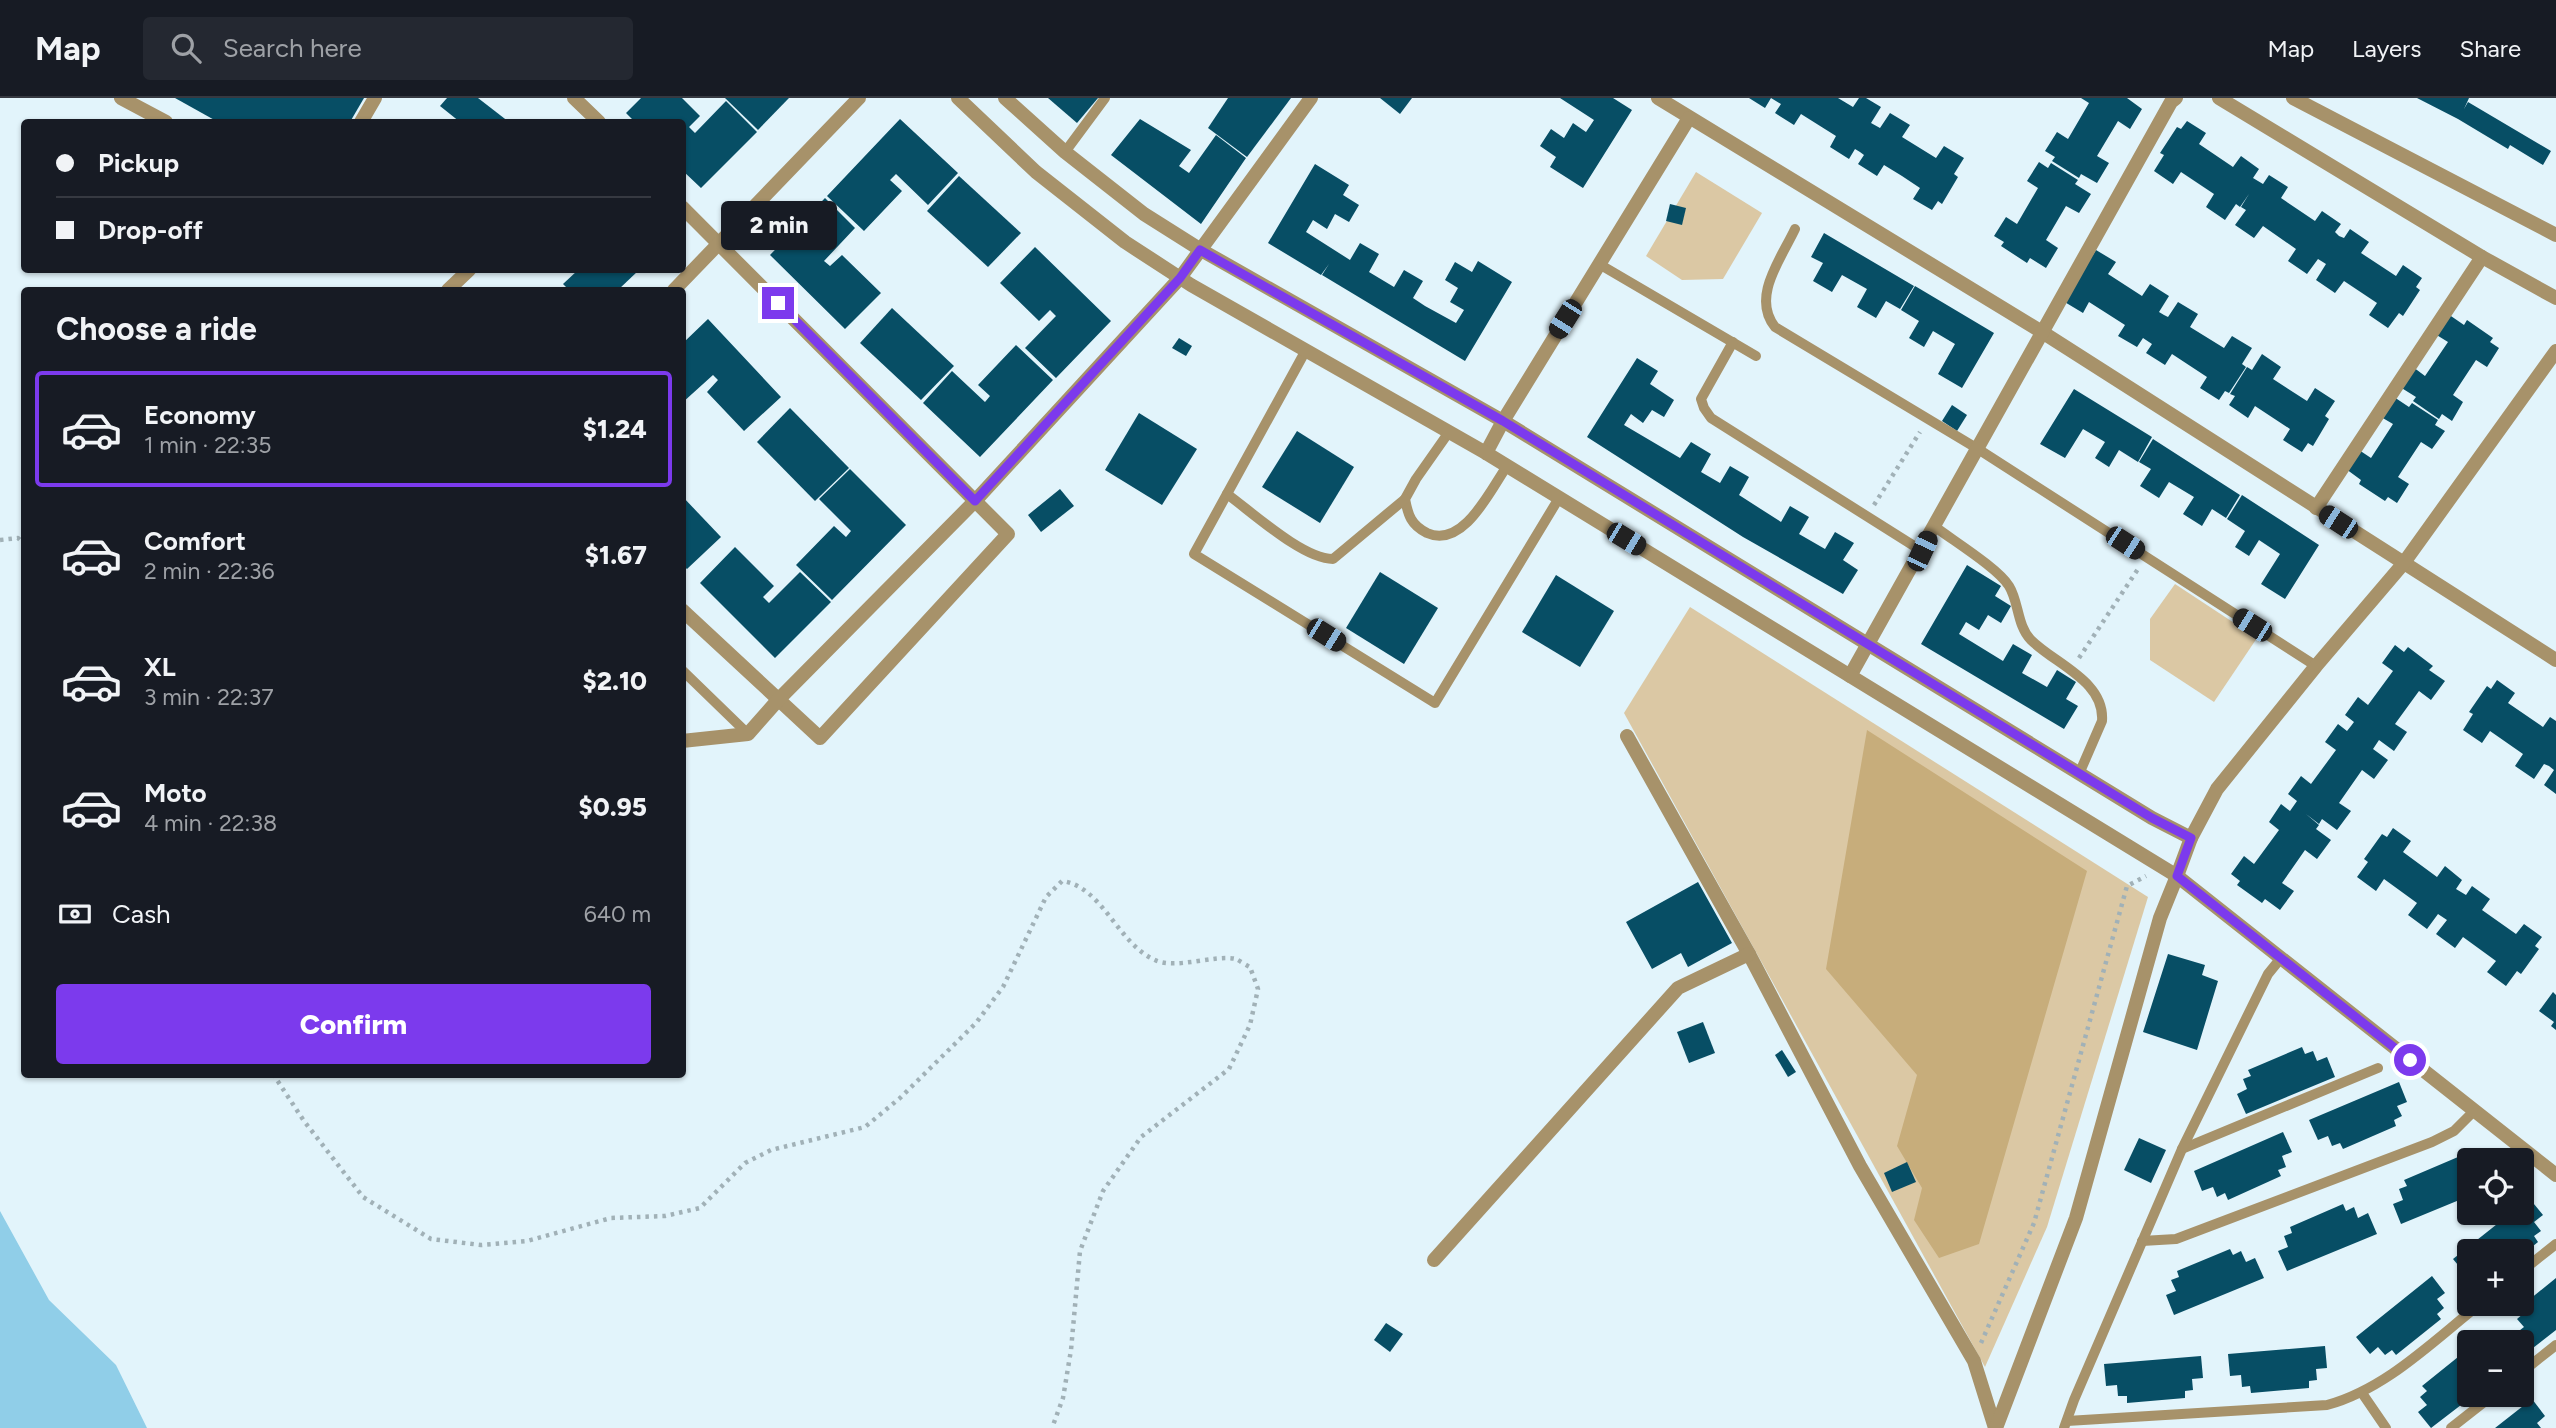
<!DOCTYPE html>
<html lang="en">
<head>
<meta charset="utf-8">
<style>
  :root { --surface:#171b24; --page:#242831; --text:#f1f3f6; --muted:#9ea1a6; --line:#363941; --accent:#7c3aed }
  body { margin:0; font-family:Figtree,sans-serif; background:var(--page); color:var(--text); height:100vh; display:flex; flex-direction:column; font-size:26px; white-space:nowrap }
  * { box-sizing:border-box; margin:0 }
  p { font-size:23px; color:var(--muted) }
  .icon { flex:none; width:38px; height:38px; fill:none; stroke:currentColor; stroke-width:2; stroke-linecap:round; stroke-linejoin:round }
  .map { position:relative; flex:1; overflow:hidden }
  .panel { position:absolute; left:21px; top:189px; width:665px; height:791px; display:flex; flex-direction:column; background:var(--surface); border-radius:7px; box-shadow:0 2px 5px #0004 }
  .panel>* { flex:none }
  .banner { position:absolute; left:21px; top:21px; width:665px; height:154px; border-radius:7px; box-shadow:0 2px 5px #0004; display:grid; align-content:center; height:154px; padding:0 35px; background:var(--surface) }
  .fabs { position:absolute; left:2457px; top:1050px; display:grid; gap:14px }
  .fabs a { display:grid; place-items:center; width:77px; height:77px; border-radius:7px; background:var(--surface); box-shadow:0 2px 5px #0004; font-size:35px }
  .end { position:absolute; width:32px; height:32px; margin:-16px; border:9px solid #7c3aed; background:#fff; box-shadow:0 0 0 4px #fff }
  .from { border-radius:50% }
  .bubble { position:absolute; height:49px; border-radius:7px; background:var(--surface); box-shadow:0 2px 5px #0004; font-size:23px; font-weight:800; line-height:49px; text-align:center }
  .car { position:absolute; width:21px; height:42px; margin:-21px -10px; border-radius:9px; box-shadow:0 0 5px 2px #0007; background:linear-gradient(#222 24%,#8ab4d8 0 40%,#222 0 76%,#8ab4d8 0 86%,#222 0) }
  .banner b { display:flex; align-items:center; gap:24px; height:66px; font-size:26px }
  .banner b+b { border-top:2px solid var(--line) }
  .banner i { width:18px; height:18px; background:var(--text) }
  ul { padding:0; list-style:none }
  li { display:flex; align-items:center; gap:21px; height:116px; margin:0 14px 10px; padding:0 21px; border:4px solid transparent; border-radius:7px }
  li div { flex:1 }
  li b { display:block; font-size:26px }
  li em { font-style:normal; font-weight:800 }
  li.current { border-color:var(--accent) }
  li>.icon { width:63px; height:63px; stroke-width:1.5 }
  h2 { padding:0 35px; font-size:32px; line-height:84px }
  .pay { display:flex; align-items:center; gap:18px; height:77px; padding:0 35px; font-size:26px }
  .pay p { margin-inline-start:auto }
  .action { display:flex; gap:14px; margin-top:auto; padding:14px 35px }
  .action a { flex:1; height:80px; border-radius:7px; background:var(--accent); color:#fff; font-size:28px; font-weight:800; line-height:80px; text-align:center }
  header { display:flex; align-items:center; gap:42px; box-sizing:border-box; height:98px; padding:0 35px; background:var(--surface); border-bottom:2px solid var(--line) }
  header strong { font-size:33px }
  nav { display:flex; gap:38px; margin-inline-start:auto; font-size:24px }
  .search { width:490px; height:63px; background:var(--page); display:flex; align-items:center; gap:18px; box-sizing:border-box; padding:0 24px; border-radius:7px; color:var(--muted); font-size:26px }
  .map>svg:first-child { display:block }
  .green { fill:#dbc8a4 }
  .forest { fill:#c7ad7b }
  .water { fill:#90cee8 }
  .building { fill:#074e65 }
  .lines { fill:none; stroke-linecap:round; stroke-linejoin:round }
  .path { stroke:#a1b1b7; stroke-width:4.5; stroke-dasharray:3.5 5; stroke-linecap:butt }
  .service { stroke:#a7926a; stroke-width:10 }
  .minor { stroke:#a7926a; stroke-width:14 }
  .tertiary { stroke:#a7926a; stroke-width:14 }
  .route { stroke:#7c3aed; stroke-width:9 }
</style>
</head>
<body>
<header>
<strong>Map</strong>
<div class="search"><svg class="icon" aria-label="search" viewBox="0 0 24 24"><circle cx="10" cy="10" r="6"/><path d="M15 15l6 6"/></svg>Search here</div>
<nav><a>Map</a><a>Layers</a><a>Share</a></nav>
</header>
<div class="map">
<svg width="2556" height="1330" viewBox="0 0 2556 1330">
  <rect width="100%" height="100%" fill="#e2f4fb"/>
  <!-- green -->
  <g class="green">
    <polygon points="1696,74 1762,115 1723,181 1682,182 1646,158"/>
    <polygon points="2175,486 2257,540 2214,604 2150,562 2150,521"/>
    <polygon points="1690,509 2148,799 2047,1129 1985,1269 1624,615"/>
  </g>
  <!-- forest -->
  <polygon class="forest" points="1867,632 2087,773 1979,1146 1939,1160 1914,1122 1922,1090 1897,1048 1917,977 1826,871"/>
  <!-- water -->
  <polygon class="water" points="0,1113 49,1202 116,1267 147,1330 0,1330"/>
  <!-- building -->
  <g class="building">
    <polygon points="175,0 364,0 350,24 218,24"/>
    <polygon points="447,0 478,0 509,24 460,24 440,8"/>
    <polygon points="641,0 682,0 700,18 689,29 695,35 726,3 757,34 701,90 682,72 682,24 635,24 626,15"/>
    <polygon points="725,0 789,0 758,32"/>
    <polygon points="1048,0 1098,0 1077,25"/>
    <polygon points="1228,0 1291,0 1247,59 1208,30"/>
    <polygon points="1380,0 1412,0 1400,16"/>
    <polygon points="1560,0 1613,0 1632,12 1583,90 1550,69 1556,59 1540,48 1551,31 1564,40 1573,25 1586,34 1594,22"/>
    <polygon points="1749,0 1838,0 1853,9 1859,0 1866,0 1881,9 1871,25 1880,30 1890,15 1910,27 1902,39 1936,60 1944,48 1964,60 1954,76 1958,79 1942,106 1938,103 1932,112 1913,101 1920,90 1902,78 1884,67 1877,78 1858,66 1864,57 1860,54 1855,51 1849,61 1830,49 1836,38 1801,16 1794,27 1775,15 1781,6 1771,0 1765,10"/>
    <polygon points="2081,0 2127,0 2142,11 2130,31 2118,23 2097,58 2109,65 2097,85 2081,76 2079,80 2052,63 2055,59 2045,53 2057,34 2068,41 2089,5"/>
    <polygon points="2417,0 2469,0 2464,11 2468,4 2551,53 2543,67 2510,47 2508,51 2458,21"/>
    <polygon points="900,21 958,75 928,107 896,76 890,82 902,93 864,133 827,98"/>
    <polygon points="1140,21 1191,52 1179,68 1189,75 1216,37 1246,60 1201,126 1111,57"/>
    <polygon points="2187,23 2206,35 2199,46 2233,69 2241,58 2259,71 2253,80 2263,86 2269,77 2288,89 2281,100 2315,123 2322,113 2341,126 2335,134 2339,138 2344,140 2350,131 2369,144 2361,155 2396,178 2403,167 2422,180 2416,189 2420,192 2403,218 2399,215 2388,230 2369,217 2377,205 2344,183 2335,195 2316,182 2326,166 2318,161 2307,176 2288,163 2296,151 2263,128 2254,140 2235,127 2246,112 2241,109 2249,96 2240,109 2236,106 2225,122 2206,109 2214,96 2181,74 2173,86 2154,73 2164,57 2160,55 2177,29 2181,31"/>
    <polygon points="2039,64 2048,70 2051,65 2078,82 2075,86 2091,96 2079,115 2066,108 2046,142 2058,150 2046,170 2030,160 2027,165 2001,148 2004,144 1994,138 2006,119 2017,126 2038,90 2027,83"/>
    <polygon points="1315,66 1349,87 1343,97 1359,107 1349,124 1335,116 1327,131 1313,122 1306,134 1350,162 1360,145 1379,156 1369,174 1394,189 1404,172 1423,183 1413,200 1425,208 1456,225 1464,212 1450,204 1458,190 1445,182 1455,164 1472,174 1478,163 1512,184 1465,263 1322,177 1329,166 1321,177 1268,145"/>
    <polygon points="959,78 1021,135 988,169 927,113"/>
    <polygon points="825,100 855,130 824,163 830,168 842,157 881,195 845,231 770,157"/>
    <polygon points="1670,106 1686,110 1682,127 1666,123"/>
    <polygon points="1824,135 1914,188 1900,211 1886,203 1876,220 1857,209 1867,191 1842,177 1832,194 1813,183 1823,165 1811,159"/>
    <polygon points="1035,149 1111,223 1056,280 1025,250 1056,218 1050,212 1039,223 1000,185"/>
    <polygon points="2096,152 2116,164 2108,176 2142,198 2150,186 2169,198 2159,214 2164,217 2168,219 2178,204 2198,216 2190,229 2224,250 2232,238 2252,250 2242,266 2246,269 2229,295 2225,293 2219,302 2200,290 2207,279 2172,256 2165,267 2146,255 2152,246 2143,240 2137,249 2118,238 2125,227 2089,204 2083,215 2063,203"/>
    <polygon points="578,172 639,172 618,192 569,192 563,186"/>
    <polygon points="1915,188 1994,235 1962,290 1938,276 1955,246 1933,233 1924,249 1909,240 1919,223 1901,212"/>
    <polygon points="892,210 954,268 921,302 860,245"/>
    <polygon points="2448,216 2464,227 2467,222 2493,240 2490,244 2499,250 2487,269 2476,262 2453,297 2463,304 2452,323 2442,316 2439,321 2413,303 2416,299 2400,289 2413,269 2425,278 2448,244 2435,236"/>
    <polygon points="708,221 781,299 744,333 707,294 718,282 713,277 682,305 682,246"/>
    <polygon points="1179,240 1192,248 1186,258 1172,250"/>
    <polygon points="1016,247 1053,282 980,359 923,305 952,273 985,304 990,298 978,287"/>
    <polygon points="2262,256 2281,269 2273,281 2307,303 2315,290 2335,303 2325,318 2329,321 2313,348 2308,345 2302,354 2283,342 2290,331 2255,308 2248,320 2229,307 2235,298 2230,296 2247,269 2252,272"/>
    <polygon points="1637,260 1658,273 1650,286 1674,302 1664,319 1652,312 1643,325 1631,316 1624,327 1680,360 1691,344 1711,356 1701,374 1720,385 1730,368 1749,379 1739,397 1781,424 1790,408 1809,419 1799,436 1825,451 1835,434 1854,445 1843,462 1858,472 1843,496 1743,439 1587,339"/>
    <polygon points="2074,291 2152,339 2138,364 2119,352 2109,369 2095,360 2105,344 2083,331 2065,360 2040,346"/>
    <polygon points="2394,299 2409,309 2412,305 2438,322 2435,327 2445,333 2432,351 2421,344 2398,379 2409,386 2397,405 2388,399 2385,403 2359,386 2361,382 2346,371 2359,352 2371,360 2393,326 2381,319"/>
    <polygon points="1952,307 1967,317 1957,333 1942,323"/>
    <polygon points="790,310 849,370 815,403 757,344"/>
    <polygon points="1139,315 1197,351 1162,407 1105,372"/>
    <polygon points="1297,333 1354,369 1320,425 1262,389"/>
    <polygon points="2153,341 2240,397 2226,420 2212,411 2202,428 2183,416 2194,399 2169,384 2159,400 2140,388 2151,371 2139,364"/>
    <polygon points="850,371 906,427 832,502 796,467 834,428 846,439 851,433 819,401"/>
    <polygon points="1060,391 1074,408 1041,434 1028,417"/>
    <polygon points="2242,397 2319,447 2285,501 2261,486 2280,456 2259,442 2249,458 2235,449 2245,433 2227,421"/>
    <polygon points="682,398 721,439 687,471 682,467"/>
    <polygon points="735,449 774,488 763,499 769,505 800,474 831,504 775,560 700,485"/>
    <polygon points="1967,467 2001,488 1995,498 2011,508 2001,525 1988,517 1979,532 1966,524 1959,536 2003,563 2013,546 2032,557 2022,575 2047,589 2057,572 2076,584 2066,601 2078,608 2064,631 1921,546"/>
    <polygon points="1380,474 1438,510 1404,566 1346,530"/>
    <polygon points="1556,477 1614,513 1580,569 1522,534"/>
    <polygon points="2395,547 2404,554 2408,549 2433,568 2429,572 2445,583 2431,602 2419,593 2395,626 2407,634 2394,653 2379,642 2373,651 2388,662 2374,681 2362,672 2339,705 2351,713 2337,732 2322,721 2319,726 2306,716 2319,727 2316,731 2331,742 2317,761 2305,752 2282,785 2294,793 2280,812 2265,801 2262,805 2237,787 2240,783 2231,776 2244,758 2254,766 2279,732 2269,724 2281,706 2290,713 2297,703 2288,696 2301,678 2311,686 2336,652 2325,644 2338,626 2347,633 2351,628 2354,624 2345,617 2358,599 2368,607 2393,573 2382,565"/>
    <polygon points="2497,582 2515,595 2508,605 2543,629 2550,619 2556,623 2556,696 2544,687 2554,672 2549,668 2544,666 2534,681 2515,668 2523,656 2490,633 2482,645 2463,632 2473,616 2469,614 2487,588 2491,591"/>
    <polygon points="2393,730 2411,743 2403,754 2437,779 2445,768 2462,782 2456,791 2466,797 2472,788 2490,801 2482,812 2516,836 2524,826 2542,839 2535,848 2539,851 2521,876 2517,873 2506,888 2487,874 2496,863 2463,839 2455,850 2436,836 2447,822 2438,816 2427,831 2408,817 2417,805 2384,781 2376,793 2357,779 2368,764 2364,761 2382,736 2387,739"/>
    <polygon points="1698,784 1732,845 1688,869 1681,855 1652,871 1626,824"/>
    <polygon points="2168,856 2205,867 2202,877 2218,883 2197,952 2143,934"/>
    <polygon points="2553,894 2556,897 2556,932 2551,928 2554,924 2539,913"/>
    <polygon points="1703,924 1715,955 1689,965 1677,934"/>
    <polygon points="2302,949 2305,956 2313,953 2317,963 2327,959 2335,979 2246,1016 2237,996 2247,991 2243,981 2251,978 2248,972"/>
    <polygon points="1782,952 1796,974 1788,979 1775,957"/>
    <polygon points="2399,984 2407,1004 2397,1008 2402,1018 2394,1022 2396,1028 2343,1051 2340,1045 2332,1048 2328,1038 2318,1042 2309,1022"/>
    <polygon points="2283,1034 2292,1054 2282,1058 2286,1069 2278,1072 2281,1078 2228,1102 2225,1095 2217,1099 2213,1089 2202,1093 2194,1073"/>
    <polygon points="2139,1040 2166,1052 2151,1085 2124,1072"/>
    <polygon points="2458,1059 2461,1066 2469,1064 2469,1098 2401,1126 2393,1106 2403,1102 2399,1091 2407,1088 2404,1082"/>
    <polygon points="1907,1064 1916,1084 1892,1094 1884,1075"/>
    <polygon points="2529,1100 2543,1117 2534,1124 2541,1133 2534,1138 2538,1144 2522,1157 2522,1153 2469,1153 2469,1176 2467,1178 2453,1161 2511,1115 2522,1115 2522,1106"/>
    <polygon points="2343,1106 2346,1113 2354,1109 2358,1120 2368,1115 2377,1136 2287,1173 2278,1153 2288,1149 2284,1138 2292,1135 2290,1129"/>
    <polygon points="2230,1151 2233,1157 2241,1153 2246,1164 2255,1160 2264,1180 2174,1217 2166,1197 2176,1193 2171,1182 2179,1179 2177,1173"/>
    <polygon points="2432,1178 2445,1195 2437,1201 2444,1210 2437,1216 2441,1221 2396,1257 2392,1252 2385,1257 2378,1249 2370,1256 2356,1239"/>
    <polygon points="2556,1180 2556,1232 2529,1253 2515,1236 2524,1229 2517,1221 2524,1215 2519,1210"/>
    <polygon points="1386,1225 1403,1236 1390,1254 1374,1242"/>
    <polygon points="2325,1248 2327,1270 2316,1271 2317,1282 2309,1283 2309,1290 2251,1295 2250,1288 2242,1289 2241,1277 2230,1278 2228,1256"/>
    <polygon points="2468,1251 2469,1297 2474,1297 2431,1330 2418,1314 2427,1307 2420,1299 2427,1293 2422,1288"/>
    <polygon points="2201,1258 2203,1280 2192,1281 2193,1292 2185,1293 2185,1300 2127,1305 2127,1298 2118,1298 2117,1287 2106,1288 2104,1266"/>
    <polygon points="2532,1301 2545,1318 2537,1325 2541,1330 2495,1330"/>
  </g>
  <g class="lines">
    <!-- path -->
    <g class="path">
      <polyline points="1874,407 1920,334"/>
      <polyline points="0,442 18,440 24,446"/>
      <polyline points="2079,560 2138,471"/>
      <path d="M273,976L304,1023L363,1099L431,1141L481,1147L527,1143L611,1120L665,1118L700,1110L745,1065L771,1052L865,1029L900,1000L976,925L1003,889L1046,799L1062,783C1102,788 1118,846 1155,862C1175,872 1216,856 1236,861C1240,863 1246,867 1250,869L1258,891L1250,927L1229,971L1141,1039L1103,1093L1080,1153L1071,1252L1063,1300L1052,1330"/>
      <polyline points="1981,1245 2034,1125 2127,788 2146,778"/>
    </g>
    <!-- service -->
    <g class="service">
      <polyline points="1065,54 1105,0"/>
      <path d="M1795,131C1781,161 1751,199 1775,229L1978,351L2316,568"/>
      <polyline points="1599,166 1756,258"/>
      <polyline points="1733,244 1701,301 1704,310 1711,320 1922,453"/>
      <polyline points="1306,252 1194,456 1435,605 1559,400"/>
      <path d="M1449,334L1416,381L1405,401C1408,417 1411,427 1427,435C1463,451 1490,393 1507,368"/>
      <path d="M1227,396C1253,415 1303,461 1333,461L1405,401"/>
      <path d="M1934,428C1952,442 1998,470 2009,488C2019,504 2017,528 2031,542C2055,566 2105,583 2102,623L2079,676"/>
      <polyline points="682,572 748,636"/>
      <polyline points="2182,1051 2378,970"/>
      <polyline points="2142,1143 2176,1141 2432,1044 2454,1033 2474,1013"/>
      <polyline points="2522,1173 2556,1146"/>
      <polyline points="2522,1274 2556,1247"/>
      <polyline points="2362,1295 2386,1330"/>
      <path d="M2067,1323L2327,1307C2386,1291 2433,1243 2480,1206"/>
      <polyline points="2064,1330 2074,1302 2182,1051 2268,876 2281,860"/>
      <polyline points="2451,1330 2493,1297"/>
    </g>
    <!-- minor -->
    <g class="minor">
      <polyline points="121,0 166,24"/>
      <polyline points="574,0 599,24"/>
      <polyline points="1658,0 2042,234 2556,562"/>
      <polyline points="2219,0 2482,159 2556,200"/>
      <polyline points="2293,0 2556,137"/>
      <polyline points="361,24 375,0"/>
      <polyline points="682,109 1008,436 820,640 682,512"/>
      <polyline points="448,192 469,172"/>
      <polyline points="674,192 859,0"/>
      <polyline points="1486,355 1503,323 1689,20"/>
      <polyline points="2316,410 2482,159"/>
      <polyline points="1850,578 2171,4 2176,0"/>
      <polyline points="1627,638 1749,856 1860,1068 1974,1263 1995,1330"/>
      <polyline points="682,643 748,636 778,602 975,403 1180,180 1311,0"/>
      <polyline points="1434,1162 1678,890 1749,856"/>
      <polyline points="1996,1330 2076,1120 2160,820 2177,778 2556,1077"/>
    </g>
    <!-- tertiary -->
    <g class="tertiary">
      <polyline points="958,0 1036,74 1125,144 1191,187 1486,355 2177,778 2191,740 2217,691 2316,568 2403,466 2556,253"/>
      <polyline points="1005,0 1065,54 1144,116 1201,152 1503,323 2152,720 2191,740"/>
    </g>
  </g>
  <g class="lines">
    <!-- route -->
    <polyline class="route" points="778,205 975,403 1180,180 1200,152 1503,323 2152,720 2191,740 2177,778 2410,962"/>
  </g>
</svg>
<div class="fabs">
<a><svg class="icon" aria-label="locate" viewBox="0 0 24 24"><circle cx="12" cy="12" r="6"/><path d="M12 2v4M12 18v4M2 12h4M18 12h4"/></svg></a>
<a>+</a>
<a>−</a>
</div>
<i class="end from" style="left:2410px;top:962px"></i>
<i class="end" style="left:778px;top:205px"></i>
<div class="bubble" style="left:721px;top:103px;width:116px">2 min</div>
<i class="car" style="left:1565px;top:221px;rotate:212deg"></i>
<i class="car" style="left:2338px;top:424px;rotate:303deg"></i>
<i class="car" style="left:1626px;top:441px;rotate:121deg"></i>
<i class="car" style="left:2125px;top:445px;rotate:123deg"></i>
<i class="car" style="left:1922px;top:453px;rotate:25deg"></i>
<i class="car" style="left:2252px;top:527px;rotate:302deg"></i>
<i class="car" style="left:1326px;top:537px;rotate:122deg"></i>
<div class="banner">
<b><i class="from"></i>Pickup</b>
<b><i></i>Drop-off</b>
</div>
<section class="panel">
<h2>Choose a ride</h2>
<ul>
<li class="current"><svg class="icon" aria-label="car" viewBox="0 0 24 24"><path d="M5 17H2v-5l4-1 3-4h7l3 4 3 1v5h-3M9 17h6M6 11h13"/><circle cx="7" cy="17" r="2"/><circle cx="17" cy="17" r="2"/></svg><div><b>Economy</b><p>1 min · 22:35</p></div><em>$1.24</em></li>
<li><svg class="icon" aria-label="car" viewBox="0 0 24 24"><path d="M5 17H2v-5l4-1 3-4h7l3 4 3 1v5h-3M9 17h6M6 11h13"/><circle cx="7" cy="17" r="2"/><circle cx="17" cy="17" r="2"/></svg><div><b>Comfort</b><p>2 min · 22:36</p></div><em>$1.67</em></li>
<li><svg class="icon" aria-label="car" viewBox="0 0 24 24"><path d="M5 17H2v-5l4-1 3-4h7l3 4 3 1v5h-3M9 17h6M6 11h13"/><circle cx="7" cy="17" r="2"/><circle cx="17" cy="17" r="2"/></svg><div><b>XL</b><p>3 min · 22:37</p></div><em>$2.10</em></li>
<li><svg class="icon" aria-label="car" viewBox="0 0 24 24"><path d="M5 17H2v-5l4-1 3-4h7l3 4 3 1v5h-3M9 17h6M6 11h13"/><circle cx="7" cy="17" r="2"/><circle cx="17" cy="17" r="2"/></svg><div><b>Moto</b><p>4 min · 22:38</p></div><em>$0.95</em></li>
</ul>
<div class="pay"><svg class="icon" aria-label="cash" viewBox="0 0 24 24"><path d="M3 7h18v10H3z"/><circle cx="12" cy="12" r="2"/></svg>Cash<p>640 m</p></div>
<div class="action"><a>Confirm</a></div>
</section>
</div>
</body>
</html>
